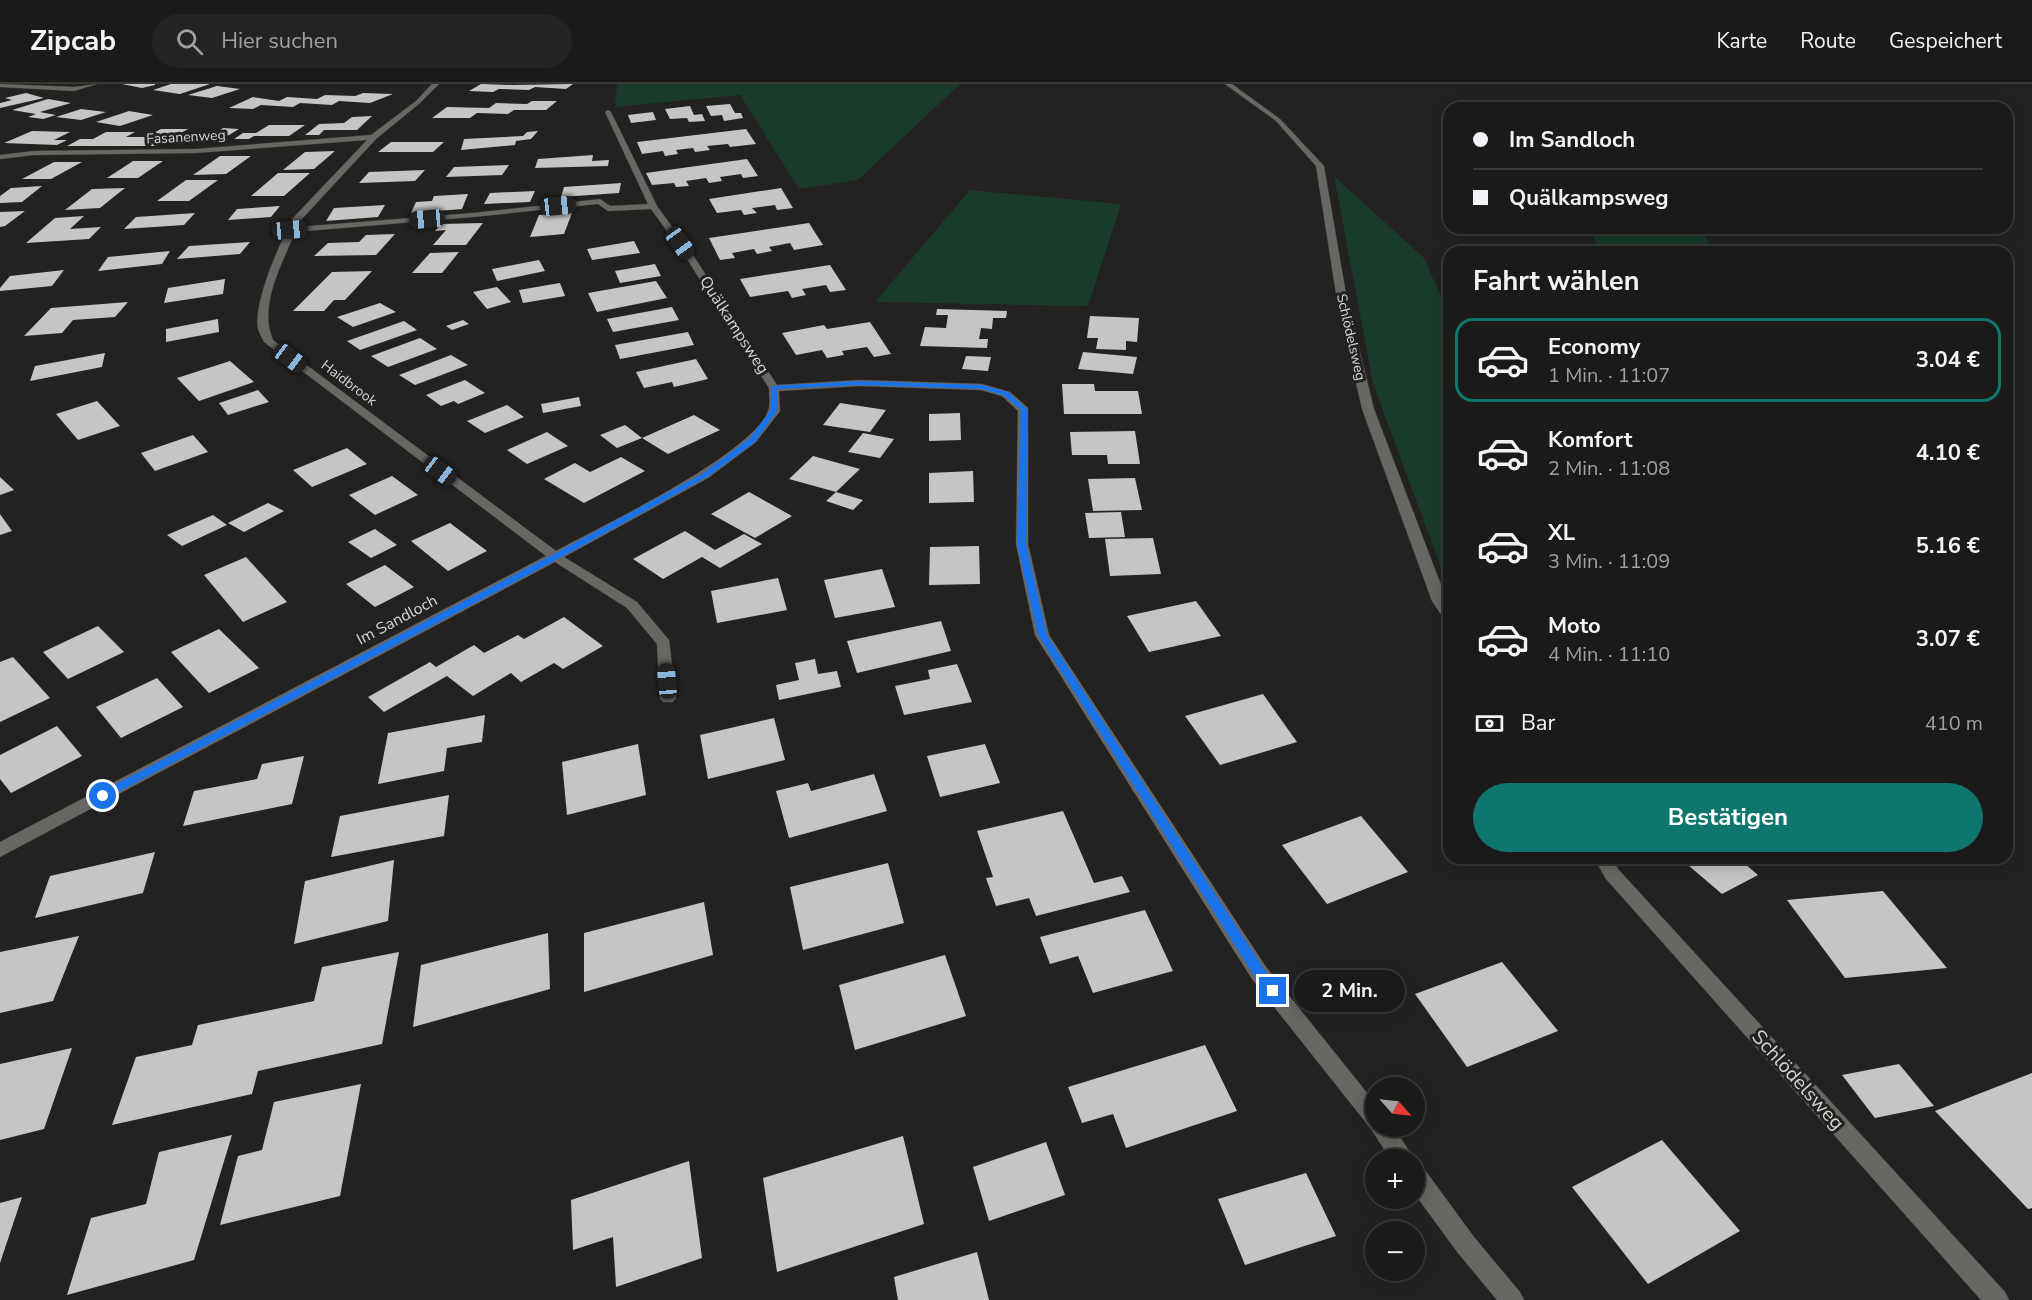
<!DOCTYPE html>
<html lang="de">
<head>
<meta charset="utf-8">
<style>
  :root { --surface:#1a1a18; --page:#232321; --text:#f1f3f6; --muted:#9fa1a2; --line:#383837; --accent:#0f766e }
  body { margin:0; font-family:"Nunito Sans",sans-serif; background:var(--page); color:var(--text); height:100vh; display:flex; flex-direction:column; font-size:22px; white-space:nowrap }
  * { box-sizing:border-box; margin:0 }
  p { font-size:20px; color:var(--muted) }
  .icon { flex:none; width:33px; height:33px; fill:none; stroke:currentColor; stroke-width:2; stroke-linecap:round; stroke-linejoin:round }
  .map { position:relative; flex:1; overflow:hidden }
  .details { position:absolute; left:1443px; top:162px; width:570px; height:618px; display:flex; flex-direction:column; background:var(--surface); border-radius:18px; box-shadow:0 3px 15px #0003,0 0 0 2px var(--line) }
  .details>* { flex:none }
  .hud { position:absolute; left:1443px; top:18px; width:570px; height:132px; border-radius:18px; box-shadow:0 3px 15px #0003,0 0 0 2px var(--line); display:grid; align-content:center; height:132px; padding:0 30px; background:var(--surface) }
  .needle { width:39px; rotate:117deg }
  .fabs { position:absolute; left:1365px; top:993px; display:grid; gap:12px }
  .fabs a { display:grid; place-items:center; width:60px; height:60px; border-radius:50%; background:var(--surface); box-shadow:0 3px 15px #0003,0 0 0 2px var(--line); font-size:30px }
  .end { position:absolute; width:27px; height:27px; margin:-14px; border:8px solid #1a73e8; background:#fff; box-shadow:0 0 0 3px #fff }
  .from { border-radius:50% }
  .bubble { position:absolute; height:42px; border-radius:21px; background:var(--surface); box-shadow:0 3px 15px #0003,0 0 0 2px var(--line); font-size:20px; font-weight:700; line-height:42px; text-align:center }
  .car { position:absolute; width:18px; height:36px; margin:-18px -9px; border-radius:8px; box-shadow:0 0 4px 2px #0007; background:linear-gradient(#222 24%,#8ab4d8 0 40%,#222 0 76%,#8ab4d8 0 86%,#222 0) }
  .hud b { display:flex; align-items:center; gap:21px; height:57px; font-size:22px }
  .hud b+b { border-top:2px solid var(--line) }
  .hud i { width:15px; height:15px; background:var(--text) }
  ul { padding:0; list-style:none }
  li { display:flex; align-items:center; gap:18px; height:84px; margin:0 12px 9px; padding:0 18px; border:3px solid transparent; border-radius:18px }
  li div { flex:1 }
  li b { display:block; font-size:22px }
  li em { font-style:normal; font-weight:700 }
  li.active { border-color:var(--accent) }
  li>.icon { width:54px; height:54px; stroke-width:1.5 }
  h2 { padding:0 30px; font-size:27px; line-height:72px }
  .pay { display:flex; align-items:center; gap:15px; height:66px; padding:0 30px; font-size:22px }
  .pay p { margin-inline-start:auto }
  .button { display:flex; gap:12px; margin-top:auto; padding:12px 30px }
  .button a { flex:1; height:69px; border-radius:36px; background:var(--accent); color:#fff; font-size:24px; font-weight:700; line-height:69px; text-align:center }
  header { display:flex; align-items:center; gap:36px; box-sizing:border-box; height:84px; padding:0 30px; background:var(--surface); border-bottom:2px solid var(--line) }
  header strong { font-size:28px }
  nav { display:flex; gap:33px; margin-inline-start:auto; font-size:21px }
  .search { width:420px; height:54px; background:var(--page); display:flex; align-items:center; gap:15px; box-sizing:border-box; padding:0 21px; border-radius:33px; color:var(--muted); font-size:22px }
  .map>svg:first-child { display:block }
  .green { fill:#1a3a2c }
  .building { fill:#c7c5c3 }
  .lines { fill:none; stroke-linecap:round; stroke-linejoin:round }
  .minor-casing { stroke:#3d3c3a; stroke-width:1 }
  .minor { fill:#686764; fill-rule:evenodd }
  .route { fill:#1a73e8 }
  .labels { text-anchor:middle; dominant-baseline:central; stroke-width:6; stroke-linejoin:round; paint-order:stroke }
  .far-street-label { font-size:14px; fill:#d6d5d3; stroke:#232220 }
  .street-label { font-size:16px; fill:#d6d5d3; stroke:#232220 }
  .near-street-label { font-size:20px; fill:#d6d5d3; stroke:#232220 }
</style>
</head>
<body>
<header>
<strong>Zipcab</strong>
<div class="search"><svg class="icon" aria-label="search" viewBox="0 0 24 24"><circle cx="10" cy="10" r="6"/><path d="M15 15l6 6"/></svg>Hier suchen</div>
<nav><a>Karte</a><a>Route</a><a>Gespeichert</a></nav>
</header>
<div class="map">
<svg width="2032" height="1216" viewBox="0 0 2032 1216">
  <rect width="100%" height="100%" fill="#232220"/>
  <!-- green -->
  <g class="green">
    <polygon points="617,0 960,0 858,96 799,105 740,11 615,23"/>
    <polygon points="1334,92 1424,174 1449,230 1449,422 1445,423 1449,432 1449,505 1373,300"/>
    <polygon points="970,106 1121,120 1088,222 875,218"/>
    <polygon points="1592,144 1700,144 1715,168 1598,168"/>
  </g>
  <!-- building -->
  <g class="building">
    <polygon points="122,0 155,0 155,1 142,4"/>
    <polygon points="171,0 210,0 180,10 153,6"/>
    <polygon points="481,0 513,1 573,0 566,5 535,3 529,6 499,5 493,8 469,7"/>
    <polygon points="217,2 240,5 212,14 188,11"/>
    <polygon points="26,9 44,14 0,24 0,19 12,16 5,14"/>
    <polygon points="363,9 393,10 370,19 339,17 332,21 300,19 293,23 261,21 253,25 229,24 253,13 279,17 287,13 317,15 325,11 355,12"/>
    <polygon points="48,15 71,19 40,28 56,31 43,35 28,33 36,30 12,26"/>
    <polygon points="532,17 557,17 546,26 514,26 508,30 477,29 470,34 432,34 447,23 489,24 496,19 527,20"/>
    <polygon points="730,20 735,29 741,29 743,34 724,37 722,31 711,32 706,22"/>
    <polygon points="690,22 694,31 702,30 705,37 689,38 687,34 670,35 665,25"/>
    <polygon points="81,25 106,28 81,36 56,33"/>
    <polygon points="129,27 153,31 120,42 96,38"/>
    <polygon points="653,28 656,36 631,39 628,31"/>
    <polygon points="372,32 357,46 324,46 319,51 305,51 319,40 344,39 352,33"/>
    <polygon points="269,41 305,41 289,52 254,52 249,55 234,55 243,49 256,49"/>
    <polygon points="223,44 239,45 224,54 215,54 207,59 177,58 184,54 178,54 189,48 217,48"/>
    <polygon points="161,45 188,45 158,62 67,62 80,55 93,55 106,48 135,48 126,53 146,53"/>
    <polygon points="746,45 756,60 730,63 728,60 707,62 710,66 695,68 693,64 676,66 678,70 665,72 663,67 642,70 637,58"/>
    <polygon points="32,47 70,48 54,56 67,56 57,61 4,59"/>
    <polygon points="538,47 531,55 516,57 515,61 461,66 464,55 523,52 527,48"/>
    <polygon points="391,58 444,58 433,68 378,68"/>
    <polygon points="335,67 314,85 283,86 305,68"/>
    <polygon points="593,71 592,77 609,76 608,82 535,84 538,75"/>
    <polygon points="220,72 251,72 226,90 193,91"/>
    <polygon points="747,75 758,92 743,94 741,90 720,93 722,97 709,99 706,94 686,97 689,102 676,103 674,99 652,101 646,89"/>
    <polygon points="133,77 163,77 138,94 107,94"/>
    <polygon points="54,78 82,78 51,95 22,95"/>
    <polygon points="509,81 502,91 446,93 454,83"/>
    <polygon points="425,86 415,97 359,99 369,88"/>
    <polygon points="278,89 310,89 284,112 251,112"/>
    <polygon points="186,96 218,96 189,117 157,117"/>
    <polygon points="621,99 619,109 561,113 564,103"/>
    <polygon points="42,102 22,118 0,119 0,112 11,104"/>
    <polygon points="125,104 100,124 65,126 92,105"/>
    <polygon points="781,104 793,124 777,126 775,121 752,124 757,129 744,131 741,126 717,129 709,115"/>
    <polygon points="535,107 530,118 484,120 490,109"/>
    <polygon points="468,110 462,125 411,129 416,118 432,117 434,112"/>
    <polygon points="385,121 378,133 326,137 334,124"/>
    <polygon points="280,122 271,133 228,136 237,125"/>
    <polygon points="25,127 5,142 0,143 0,128"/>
    <polygon points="195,129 184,141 124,145 136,133"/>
    <polygon points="572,129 564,150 530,153 539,131"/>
    <polygon points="84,132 70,145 101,143 89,155 26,159 55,134"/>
    <polygon points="483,139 466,161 433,161 446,146 435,147 441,140"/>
    <polygon points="809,139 823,161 794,166 790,159 769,163 772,167 757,170 754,165 732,169 735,174 720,176 709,154"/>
    <polygon points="395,150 376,171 314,172 328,159 359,158 366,151"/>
    <polygon points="634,157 640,169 592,176 587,165"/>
    <polygon points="250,158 240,170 177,175 189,162"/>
    <polygon points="170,167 162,180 98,187 108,173"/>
    <polygon points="459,168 442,189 412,189 430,169"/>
    <polygon points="539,176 545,187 497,197 492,185"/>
    <polygon points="655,180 661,192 620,199 615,187"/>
    <polygon points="830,181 846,206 830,208 826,201 802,205 806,211 792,214 788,207 750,213 740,195"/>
    <polygon points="64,186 52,202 0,207 0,204 10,192"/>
    <polygon points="372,187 345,216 334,216 324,227 293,227 332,188"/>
    <polygon points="225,195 223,210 164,219 168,204"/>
    <polygon points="656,197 667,214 597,228 588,209"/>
    <polygon points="560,199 565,212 523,219 519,206"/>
    <polygon points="497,203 511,218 487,225 473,208"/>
    <polygon points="128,218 115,233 73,236 62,249 24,252 51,224"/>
    <polygon points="380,219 396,228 353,243 337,233"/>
    <polygon points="672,223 679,236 613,248 607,235"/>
    <polygon points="937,225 1007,227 1006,234 993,234 992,245 981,244 979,255 988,255 987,264 920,262 925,243 946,244 948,231 936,231"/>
    <polygon points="1090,232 1139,234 1137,258 1126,257 1126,266 1096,265 1098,254 1087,254"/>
    <polygon points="218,235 219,248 166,258 166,245"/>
    <polygon points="463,236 469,240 452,246 446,242"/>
    <polygon points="404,237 417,246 360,266 347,257"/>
    <polygon points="870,238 891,270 874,273 867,263 842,267 844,271 827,274 822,266 796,271 782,249 824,241 827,245"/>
    <polygon points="688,248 694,261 620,275 615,261"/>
    <polygon points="420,254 437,265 388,283 371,272"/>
    <polygon points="1083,268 1137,273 1133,290 1078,285"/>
    <polygon points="105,269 102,283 30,297 35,282"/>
    <polygon points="451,271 468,281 415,301 399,291"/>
    <polygon points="966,272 991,273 988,287 962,285"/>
    <polygon points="696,275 708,295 674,303 672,298 644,304 636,288"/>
    <polygon points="230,277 254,298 199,317 177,294"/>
    <polygon points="465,296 485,309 458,320 454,317 441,322 426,311"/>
    <polygon points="1062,300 1094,300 1095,307 1138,307 1142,330 1064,330"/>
    <polygon points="258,306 269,318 228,331 219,319"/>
    <polygon points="579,313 581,322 543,329 541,320"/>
    <polygon points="97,317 120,342 78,356 56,330"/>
    <polygon points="840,319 886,326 870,348 823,341"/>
    <polygon points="507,321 524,333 485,349 467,337"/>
    <polygon points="960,329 961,356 929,357 929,330"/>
    <polygon points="694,331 720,346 668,370 642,354"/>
    <polygon points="625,341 642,354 617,364 600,351"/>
    <polygon points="1135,347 1140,380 1108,380 1107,371 1072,371 1070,348"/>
    <polygon points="547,348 568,362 527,380 507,366"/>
    <polygon points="863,349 894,355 880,374 848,368"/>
    <polygon points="193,351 208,368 155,387 141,369"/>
    <polygon points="347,364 367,380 312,403 293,386"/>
    <polygon points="813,372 860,385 836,408 789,395"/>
    <polygon points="621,373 645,387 584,419 544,395 575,379 590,388"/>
    <polygon points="973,387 974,418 929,419 929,389"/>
    <polygon points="392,392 418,411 375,431 349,411"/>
    <polygon points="0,393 14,406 0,411"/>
    <polygon points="1135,394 1142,426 1093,427 1088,395"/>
    <polygon points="749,408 792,432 755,454 711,430"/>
    <polygon points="836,408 863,416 853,426 826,417"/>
    <polygon points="268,419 284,427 244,448 228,439"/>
    <polygon points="1121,428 1125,453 1089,454 1085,429"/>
    <polygon points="0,430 12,447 0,451"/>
    <polygon points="213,431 227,441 182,462 167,451"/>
    <polygon points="450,439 487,467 448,487 411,457"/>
    <polygon points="375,445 397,461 371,474 348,458"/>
    <polygon points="685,447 715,466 744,450 762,460 720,484 702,473 663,495 633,475"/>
    <polygon points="1153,454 1161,490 1110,492 1105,455"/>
    <polygon points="979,462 980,500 929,501 930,463"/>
    <polygon points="246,473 287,518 243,538 204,491"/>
    <polygon points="385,481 414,503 375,523 346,500"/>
    <polygon points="882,485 895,523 835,534 824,496"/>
    <polygon points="778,494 787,526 717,539 711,507"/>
    <polygon points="1196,517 1221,552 1149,568 1127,532"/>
    <polygon points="564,533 603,562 563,585 554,579 521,598 511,589 473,612 447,592 384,628 368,613 430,578 436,583 474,561 484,569 518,551 524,555"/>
    <polygon points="941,537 951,567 857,589 847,557"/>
    <polygon points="98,542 124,568 68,595 43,568"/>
    <polygon points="219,545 259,584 209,609 171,568"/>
    <polygon points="13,573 50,614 0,638 0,578"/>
    <polygon points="815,575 818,590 837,587 841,603 779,616 776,601 799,596 795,579"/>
    <polygon points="957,580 972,618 904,631 895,602 930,595 928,586"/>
    <polygon points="157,594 183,623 121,654 96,623"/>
    <polygon points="1263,610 1297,658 1220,681 1185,632"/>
    <polygon points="485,631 482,658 447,664 444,687 378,700 388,649"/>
    <polygon points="774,634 785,676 708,695 700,651"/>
    <polygon points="57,642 82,672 11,709 0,695 0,671"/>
    <polygon points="638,660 646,711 567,731 562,678"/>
    <polygon points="985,660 1000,699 940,713 927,672"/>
    <polygon points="304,672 292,720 183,742 194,707 257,695 262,680"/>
    <polygon points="874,690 887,727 789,754 776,707 808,699 811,707"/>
    <polygon points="449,711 444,752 331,773 340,732"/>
    <polygon points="1063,727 1094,799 1122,792 1130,808 1036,832 1029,814 996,822 986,794 993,793 977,747"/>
    <polygon points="1361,732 1408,788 1327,820 1282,761"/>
    <polygon points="155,768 143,809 35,834 50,792"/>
    <polygon points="1702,774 1738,774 1758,791 1722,810 1688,781"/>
    <polygon points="394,776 388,837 294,860 305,797"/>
    <polygon points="888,779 904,839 803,866 790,803"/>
    <polygon points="1883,807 1947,884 1845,894 1787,816"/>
    <polygon points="704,818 713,871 584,908 584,849"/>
    <polygon points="1145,826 1173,887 1093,909 1078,872 1050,880 1040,853"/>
    <polygon points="548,849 550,905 413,943 421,881"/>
    <polygon points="79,852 53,917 0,929 0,868"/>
    <polygon points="399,868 382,960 258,987 252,1010 112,1041 136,973 192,961 198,941 314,917 322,883"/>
    <polygon points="945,871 966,932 855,966 839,901"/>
    <polygon points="1502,878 1558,947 1467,983 1415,910"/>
    <polygon points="1205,961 1237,1027 1126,1064 1113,1030 1082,1039 1068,1003"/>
    <polygon points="72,964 44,1045 0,1056 0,980"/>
    <polygon points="1899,980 1934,1022 1875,1034 1842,991"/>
    <polygon points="2032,989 2032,1124 2028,1125 1935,1027"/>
    <polygon points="361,1000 340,1112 220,1141 238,1072 262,1066 274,1018"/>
    <polygon points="232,1051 194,1176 67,1211 91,1134 146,1120 159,1068"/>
    <polygon points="903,1052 924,1140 777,1188 763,1094"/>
    <polygon points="1662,1056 1740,1147 1648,1200 1572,1103"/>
    <polygon points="1046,1058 1065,1111 989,1137 973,1083"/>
    <polygon points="689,1077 702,1174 616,1203 613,1153 573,1166 571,1116"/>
    <polygon points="1306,1089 1336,1152 1245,1181 1218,1115"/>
    <polygon points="22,1113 0,1179 0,1119"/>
    <polygon points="977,1168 989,1216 898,1216 894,1193"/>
  </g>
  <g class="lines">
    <defs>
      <g id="minor">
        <polygon points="0,0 74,3 97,0 74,7 0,3"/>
        <path d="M432,0H439L420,19L376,55L300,137L297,143L473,129L600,115L610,122L648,120L605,28L608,26L611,28L657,122L693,171L777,301L860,296L982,300L1010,308L1028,324V460L1049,551L1266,883L1376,1020V1042H1393L1415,1076L1414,1077L1391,1076L1371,1045L1252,895L1035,551L1016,460L1018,327L1002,312L981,306L860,302L779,307L780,327L756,358L708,394L564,473L637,518L669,556L676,614L673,618H663L660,614L657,560L627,524L555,478L0,773V758L546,472L264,258C262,254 259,249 258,245C253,217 281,157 293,134L367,56L196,69L34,71L0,75V71L34,67L196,65L371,51L416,17ZM598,120L608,127L651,125L685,172L769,304C769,310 771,321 768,327C753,370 600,443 556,467L273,256C258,221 282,181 295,148L473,133Z"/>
        <polygon points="1225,0 1232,0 1280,35 1324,82 1347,216 1374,325 1449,522 1449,536 1444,535 1432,517 1362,325 1337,216 1316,82 1276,37"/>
        <polygon points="1594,774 1612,774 1618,785 2005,1208 2009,1216 1981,1216 1606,795"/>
        <polygon points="1414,1079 1422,1082 1474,1153 1520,1208 1524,1216 1497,1216 1458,1169 1414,1109"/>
      </g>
    </defs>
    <!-- minor casing -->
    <use href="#minor" class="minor-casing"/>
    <!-- minor -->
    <use href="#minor" class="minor"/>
  </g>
  <!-- route -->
  <polygon class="route" points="860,297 982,301 1008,308 1028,326 1026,460 1047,551 1264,885 1279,907 1278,911 1269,911 1255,893 1038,551 1017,460 1021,326 1003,311 982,305 860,301 777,305 777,327 755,358 707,393 558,475 107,714 99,714 99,709 552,471 702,390 750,354 770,327 772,302"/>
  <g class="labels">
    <!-- far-street labels -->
    <g class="far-street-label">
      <text transform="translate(186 53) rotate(-3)">Fasanenweg</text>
      <text transform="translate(1351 253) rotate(77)">Schlödelsweg</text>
      <text transform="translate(349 299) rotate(37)">Haidbrook</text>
    </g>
    <!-- street labels -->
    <g class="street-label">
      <text transform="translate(734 241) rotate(57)">Quälkampsweg</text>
      <text transform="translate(397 536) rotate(-28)">Im Sandloch</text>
    </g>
    <!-- near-street labels -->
    <g class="near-street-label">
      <text transform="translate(1798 996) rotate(48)">Schlödelsweg</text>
    </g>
  </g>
</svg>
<div class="fabs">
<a><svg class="needle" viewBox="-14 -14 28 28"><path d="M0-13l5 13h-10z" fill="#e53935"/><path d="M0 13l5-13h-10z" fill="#9fa1a2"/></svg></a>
<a>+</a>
<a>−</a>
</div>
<i class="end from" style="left:103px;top:712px"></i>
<i class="end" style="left:1273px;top:907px"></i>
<div class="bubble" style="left:1294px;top:886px;width:111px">2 Min.</div>
<i class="car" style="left:558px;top:122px;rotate:84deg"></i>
<i class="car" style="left:427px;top:135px;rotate:265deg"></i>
<i class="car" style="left:290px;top:146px;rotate:85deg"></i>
<i class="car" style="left:680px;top:159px;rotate:144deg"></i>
<i class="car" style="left:290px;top:274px;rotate:127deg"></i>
<i class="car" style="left:440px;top:387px;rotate:127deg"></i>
<i class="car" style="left:667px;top:597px;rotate:355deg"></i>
<div class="hud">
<b><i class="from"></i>Im Sandloch</b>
<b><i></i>Quälkampsweg</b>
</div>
<section class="details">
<h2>Fahrt wählen</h2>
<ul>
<li class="active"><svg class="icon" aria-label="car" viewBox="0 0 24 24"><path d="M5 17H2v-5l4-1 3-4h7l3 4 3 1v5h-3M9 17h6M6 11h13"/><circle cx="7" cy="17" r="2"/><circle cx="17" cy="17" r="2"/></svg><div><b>Economy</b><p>1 Min. · 11:07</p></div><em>3.04 €</em></li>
<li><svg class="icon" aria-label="car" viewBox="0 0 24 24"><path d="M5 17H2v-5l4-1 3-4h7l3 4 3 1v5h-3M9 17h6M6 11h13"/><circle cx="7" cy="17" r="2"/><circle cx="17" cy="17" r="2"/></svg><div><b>Komfort</b><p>2 Min. · 11:08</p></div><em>4.10 €</em></li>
<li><svg class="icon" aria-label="car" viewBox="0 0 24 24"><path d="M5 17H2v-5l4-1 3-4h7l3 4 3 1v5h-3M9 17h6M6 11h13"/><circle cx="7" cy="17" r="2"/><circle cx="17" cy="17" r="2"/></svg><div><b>XL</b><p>3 Min. · 11:09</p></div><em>5.16 €</em></li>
<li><svg class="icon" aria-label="car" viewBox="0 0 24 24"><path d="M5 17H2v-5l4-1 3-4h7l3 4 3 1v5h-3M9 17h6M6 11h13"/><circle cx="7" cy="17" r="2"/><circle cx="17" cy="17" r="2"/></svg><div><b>Moto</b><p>4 Min. · 11:10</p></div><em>3.07 €</em></li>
</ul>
<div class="pay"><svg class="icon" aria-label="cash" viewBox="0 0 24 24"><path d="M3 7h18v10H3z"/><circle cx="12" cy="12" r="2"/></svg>Bar<p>410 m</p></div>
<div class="button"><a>Bestätigen</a></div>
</section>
</div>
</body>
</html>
